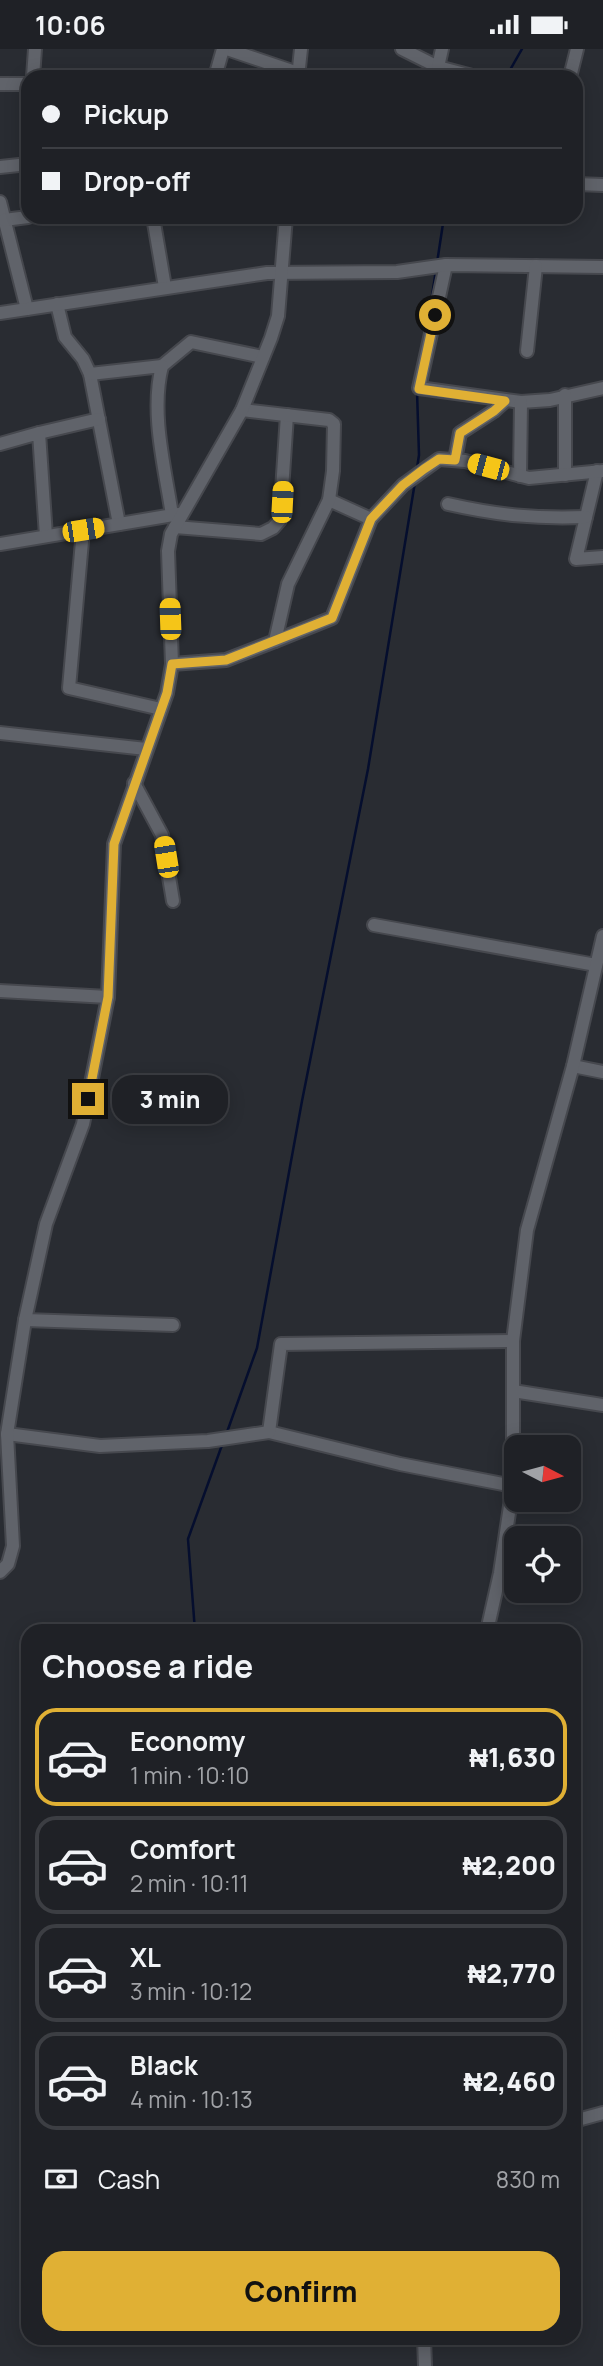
<!DOCTYPE html>
<html lang="en">
<head>
<meta charset="utf-8">
<style>
  :root { --surface:#1f2126; --page:#2c2e32; --text:#f1f3f6; --muted:#a1a3a7; --line:#3c3e43; --accent:#e0b034 }
  body { margin:0; font-family:Manrope,sans-serif; background:var(--page); color:var(--text); height:100vh; display:flex; flex-direction:column; font-size:26px; white-space:nowrap }
  * { box-sizing:border-box; margin:0 }
  p { font-size:23px; color:var(--muted) }
  .icon { flex:none; width:38px; height:38px; fill:none; stroke:currentColor; stroke-width:2; stroke-linecap:round; stroke-linejoin:round }
  .map { position:relative; flex:1; overflow:hidden }
  .sheet { position:absolute; left:21px; top:1575px; width:560px; height:721px; display:flex; flex-direction:column; background:var(--surface); border-radius:21px; box-shadow:0 4px 18px #0003,0 0 0 2px var(--line) }
  .sheet>* { flex:none }
  .banner { position:absolute; left:21px; top:21px; width:562px; height:154px; border-radius:21px; box-shadow:0 4px 18px #0003,0 0 0 2px var(--line); display:grid; align-content:center; height:154px; padding:0 21px; background:var(--surface) }
  .needle { width:46px; rotate:96deg }
  .buttons { position:absolute; left:504px; top:1386px; display:grid; gap:14px }
  .buttons a { display:grid; place-items:center; width:77px; height:77px; border-radius:14px; background:var(--surface); box-shadow:0 4px 18px #0003,0 0 0 2px var(--line); font-size:35px }
  .end { position:absolute; width:32px; height:32px; margin:-16px; border:9px solid #e0b034; background:#111; box-shadow:0 0 0 4px #111 }
  .from { border-radius:50% }
  .bubble { position:absolute; height:49px; border-radius:21px; background:var(--surface); box-shadow:0 4px 18px #0003,0 0 0 2px var(--line); font-size:23px; font-weight:800; line-height:49px; text-align:center }
  .car { position:absolute; width:21px; height:42px; margin:-21px -10px; border-radius:9px; box-shadow:0 0 5px 2px #0007; background:linear-gradient(#f5c518 24%,#345 0 40%,#f5c518 0 76%,#345 0 86%,#f5c518 0) }
  .banner b { display:flex; align-items:center; gap:24px; height:66px; font-size:26px }
  .banner b+b { border-top:2px solid var(--line) }
  .banner i { width:18px; height:18px; background:var(--text) }
  ul { padding:0; list-style:none }
  li { display:flex; align-items:center; gap:21px; height:98px; margin:0 14px 10px; padding:0 7px; border:4px solid var(--line); border-radius:21px }
  li div { flex:1 }
  li b { display:block; font-size:26px }
  li em { font-style:normal; font-weight:800 }
  li.active { border-color:var(--accent) }
  li>.icon { width:63px; height:63px; stroke-width:1.5 }
  h2 { padding:0 21px; font-size:32px; line-height:84px }
  .pay { display:flex; align-items:center; gap:18px; height:77px; padding:0 21px; font-size:26px }
  .pay p { margin-inline-start:auto }
  .cta { display:flex; gap:14px; margin-top:auto; padding:14px 21px }
  .cta a { flex:1; height:80px; border-radius:21px; background:var(--accent); color:#111; font-size:28px; font-weight:800; line-height:80px; text-align:center }
  .status { display:flex; justify-content:space-between; align-items:center; height:49px; padding:0 35px; background:var(--surface); direction:ltr }
  .status svg { height:19px; fill:currentColor }
  .map>svg:first-child { display:block }
  .lines { fill:none; stroke-linecap:round; stroke-linejoin:round }
  .stream { stroke:#050e2e; stroke-width:2.5 }
  .minor-casing { stroke:#46484e; stroke-width:16 }
  .minor { stroke:#60636a; stroke-width:12 }
  .route { stroke:#e0b034; stroke-width:9 }
</style>
</head>
<body>
<div class="status"><b>10:06</b><svg viewBox="0 0 49 12"><path d="M0 12V9h3v3zM5 12V6h3v6zM10 12V3h3v9zM15 12V0h3v12zM26 1h20v11H26zM47 4h2v5h-2z"/></svg></div>
<div class="map">
<svg width="603" height="2317" viewBox="0 0 603 2317">
  <rect width="100%" height="100%" fill="#292c32"/>
  <g class="lines">
    <!-- stream -->
    <g class="stream">
      <polyline points="506,28 522,0"/>
      <polyline points="437,214 444,168"/>
      <polyline points="429,266 436,221"/>
      <polyline points="417,342 419,406 417,419"/>
      <polyline points="226,1386 257,1299 302,1052 368,720 415,433"/>
      <polyline points="195,1582 188,1490 222,1396"/>
    </g>
    <defs>
      <g id="minor">
        <polyline points="227,0 298,24"/>
        <polyline points="402,0 438,18 476,28"/>
        <polyline points="438,18 442,0"/>
        <polyline points="33,28 35,0"/>
        <polyline points="215,28 223,0"/>
        <polyline points="298,28 301,0"/>
        <polyline points="570,28 577,0"/>
        <polyline points="0,35 28,35"/>
        <polyline points="0,118 28,115"/>
        <polyline points="576,135 603,136"/>
        <polyline points="0,153 27,260"/>
        <polyline points="153,168 165,238"/>
        <polyline points="4,171 28,168"/>
        <polyline points="446,216 419,339 521,353 550,351 603,339"/>
        <polyline points="57,255 65,288 83,310 90,325 119,475"/>
        <polyline points="0,264 267,224 397,223 446,216 603,218"/>
        <polyline points="527,302 536,217"/>
        <polyline points="162,317 191,293 263,308"/>
        <path d="M90,325L162,317C150,364 165,419 172,466"/>
        <polyline points="39,384 99,370"/>
        <polyline points="0,395 39,384 46,487"/>
        <polyline points="455,411 460,384 494,362 505,352"/>
        <polyline points="597,422 576,510 603,508"/>
        <polyline points="565,426 565,346"/>
        <polyline points="520,427 521,353"/>
        <polyline points="329,451 371,470"/>
        <path d="M448,455C497,466 535,470 586,468"/>
        <polyline points="175,478 261,485 273,479 280,471 287,366"/>
        <polyline points="83,481 69,639 161,660"/>
        <polyline points="0,495 179,465"/>
        <polyline points="275,592 332,569 371,470 403,436 439,410 465,412 529,429 603,422"/>
        <polyline points="172,615 226,611 275,592 288,535 329,451 333,422 334,375 329,371 242,361"/>
        <polyline points="0,684 146,700"/>
        <polyline points="134,734 162,786 173,852"/>
        <polyline points="374,876 596,916"/>
        <polyline points="0,942 108,948"/>
        <polyline points="573,1017 603,1023"/>
        <polyline points="25,1271 173,1276"/>
        <polyline points="513,1342 603,1356"/>
        <polyline points="269,1383 400,1415 513,1437"/>
        <polyline points="7,1385 100,1397 208,1392 269,1383 281,1295 513,1292"/>
        <polyline points="0,1523 8,1515 13,1497 7,1385 25,1271 46,1175 83,1075 108,948 114,795 167,644 172,615 168,502 171,485 242,361 271,289 278,267 286,168"/>
        <polyline points="487,1582 500,1524 513,1437 513,1292 527,1181 573,1017 603,887"/>
        <polyline points="574,2072 603,2064"/>
        <polyline points="424,2289 425,2317"/>
      </g>
    </defs>
    <!-- minor casing -->
    <use href="#minor" class="minor-casing"/>
    <!-- minor -->
    <use href="#minor" class="minor"/>
  </g>
  <g class="lines">
    <!-- route -->
    <polyline class="route" points="88,1050 108,948 114,795 167,644 172,615 226,611 332,569 371,470 403,436 424,420 439,410 455,411 460,384 494,362 505,352 419,340 435,266"/>
  </g>
</svg>
<div class="buttons">
<a><svg class="needle" viewBox="-14 -14 28 28"><path d="M0-13l5 13h-10z" fill="#e53935"/><path d="M0 13l5-13h-10z" fill="#a1a3a7"/></svg></a>
<a><svg class="icon" aria-label="locate" viewBox="0 0 24 24"><circle cx="12" cy="12" r="6"/><path d="M12 2v4M12 18v4M2 12h4M18 12h4"/></svg></a>
</div>
<i class="end from" style="left:435px;top:266px"></i>
<i class="end" style="left:88px;top:1050px"></i>
<div class="bubble" style="left:112px;top:1026px;width:116px">3 min</div>
<i class="car" style="left:488px;top:418px;rotate:285deg"></i>
<i class="car" style="left:282px;top:453px;rotate:3deg"></i>
<i class="car" style="left:83px;top:481px;rotate:81deg"></i>
<i class="car" style="left:170px;top:570px;rotate:358deg"></i>
<i class="car" style="left:166px;top:808px;rotate:351deg"></i>
<div class="banner">
<b><i class="from"></i>Pickup</b>
<b><i></i>Drop-off</b>
</div>
<section class="sheet">
<h2>Choose a ride</h2>
<ul>
<li class="active"><svg class="icon" aria-label="car" viewBox="0 0 24 24"><path d="M5 17H2v-5l4-1 3-4h7l3 4 3 1v5h-3M9 17h6M6 11h13"/><circle cx="7" cy="17" r="2"/><circle cx="17" cy="17" r="2"/></svg><div><b>Economy</b><p>1 min · 10:10</p></div><em>₦1,630</em></li>
<li><svg class="icon" aria-label="car" viewBox="0 0 24 24"><path d="M5 17H2v-5l4-1 3-4h7l3 4 3 1v5h-3M9 17h6M6 11h13"/><circle cx="7" cy="17" r="2"/><circle cx="17" cy="17" r="2"/></svg><div><b>Comfort</b><p>2 min · 10:11</p></div><em>₦2,200</em></li>
<li><svg class="icon" aria-label="car" viewBox="0 0 24 24"><path d="M5 17H2v-5l4-1 3-4h7l3 4 3 1v5h-3M9 17h6M6 11h13"/><circle cx="7" cy="17" r="2"/><circle cx="17" cy="17" r="2"/></svg><div><b>XL</b><p>3 min · 10:12</p></div><em>₦2,770</em></li>
<li><svg class="icon" aria-label="car" viewBox="0 0 24 24"><path d="M5 17H2v-5l4-1 3-4h7l3 4 3 1v5h-3M9 17h6M6 11h13"/><circle cx="7" cy="17" r="2"/><circle cx="17" cy="17" r="2"/></svg><div><b>Black</b><p>4 min · 10:13</p></div><em>₦2,460</em></li>
</ul>
<div class="pay"><svg class="icon" aria-label="cash" viewBox="0 0 24 24"><path d="M3 7h18v10H3z"/><circle cx="12" cy="12" r="2"/></svg>Cash<p>830 m</p></div>
<div class="cta"><a>Confirm</a></div>
</section>
</div>
</body>
</html>
